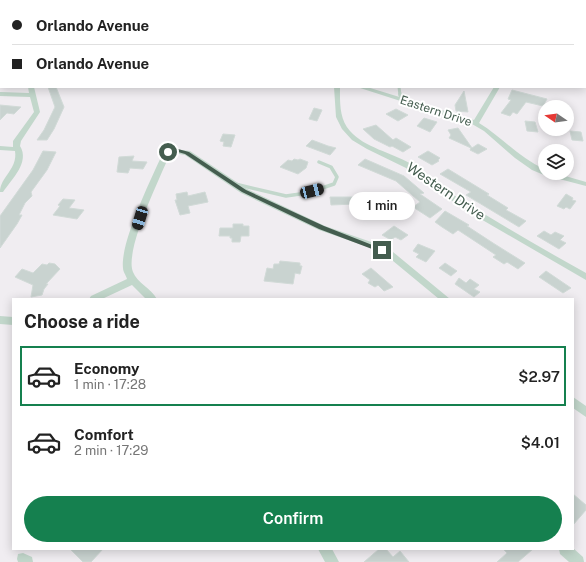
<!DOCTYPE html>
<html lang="en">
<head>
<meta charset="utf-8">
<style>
  :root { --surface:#fff; --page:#f6f6f6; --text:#222; --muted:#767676; --line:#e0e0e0; --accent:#15804f }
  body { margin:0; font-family:"Public Sans",sans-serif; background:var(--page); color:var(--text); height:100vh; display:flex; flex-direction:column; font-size:15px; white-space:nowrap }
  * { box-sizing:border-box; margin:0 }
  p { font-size:13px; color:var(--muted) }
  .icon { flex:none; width:22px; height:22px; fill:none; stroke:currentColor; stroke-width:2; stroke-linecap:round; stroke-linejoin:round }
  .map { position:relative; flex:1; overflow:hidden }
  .sheet { position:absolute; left:12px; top:298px; width:562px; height:252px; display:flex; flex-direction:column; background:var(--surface); border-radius:0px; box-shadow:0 2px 10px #0003 }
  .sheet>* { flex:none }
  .top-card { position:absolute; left:0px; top:0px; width:586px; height:88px; box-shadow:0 2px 10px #0003; display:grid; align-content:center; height:88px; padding:0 12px; background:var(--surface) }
  .needle { width:26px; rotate:283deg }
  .controls { position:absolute; left:538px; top:100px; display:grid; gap:8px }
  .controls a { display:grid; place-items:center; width:36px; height:36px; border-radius:50%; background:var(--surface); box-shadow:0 2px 10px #0003; font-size:20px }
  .end { position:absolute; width:18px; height:18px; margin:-9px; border:5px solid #445d4f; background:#fff; box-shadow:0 0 0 2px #fff }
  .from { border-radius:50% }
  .bubble { position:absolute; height:28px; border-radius:14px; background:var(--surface); box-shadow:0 2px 10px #0003; font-size:13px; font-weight:600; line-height:28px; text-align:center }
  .car { position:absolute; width:12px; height:24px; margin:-12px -6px; border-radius:5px; box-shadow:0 0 3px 1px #0007; background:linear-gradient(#222 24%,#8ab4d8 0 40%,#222 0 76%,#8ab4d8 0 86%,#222 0) }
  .top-card b { display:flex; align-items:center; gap:14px; height:38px; font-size:15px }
  .top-card b+b { border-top:1px solid var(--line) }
  .top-card i { width:10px; height:10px; background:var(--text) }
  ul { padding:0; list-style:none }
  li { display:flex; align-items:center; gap:12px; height:60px; margin:0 8px 6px; padding:0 4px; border:2px solid transparent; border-radius:0px }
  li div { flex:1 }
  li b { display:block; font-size:15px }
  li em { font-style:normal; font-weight:600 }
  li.active { border-color:var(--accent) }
  li>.icon { width:36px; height:36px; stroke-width:1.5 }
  h2 { padding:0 12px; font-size:18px; line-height:48px }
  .primary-button { display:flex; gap:8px; margin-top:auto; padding:8px 12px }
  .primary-button a { flex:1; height:46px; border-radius:24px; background:var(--accent); color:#fff; font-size:16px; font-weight:600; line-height:46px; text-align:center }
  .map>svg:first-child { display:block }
  .building { fill:#c9d3d0; stroke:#d1dad7 }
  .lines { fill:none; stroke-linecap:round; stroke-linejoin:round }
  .service-far1 { stroke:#c2d7cb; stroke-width:3 }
  .service { stroke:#c2d7cb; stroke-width:3.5 }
  .minor { fill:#c2d7cb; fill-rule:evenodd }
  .route { fill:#445d4f }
  .labels { text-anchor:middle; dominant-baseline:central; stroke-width:4; stroke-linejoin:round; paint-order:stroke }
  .far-street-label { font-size:12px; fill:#445d4f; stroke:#fff }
  .street-label { font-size:14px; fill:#445d4f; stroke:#fff }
</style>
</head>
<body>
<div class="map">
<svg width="586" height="562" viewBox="0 0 586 562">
  <rect width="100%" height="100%" fill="#f0edf1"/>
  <!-- building -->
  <g class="building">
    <polygon points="48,87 56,87 64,107 54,129 47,140 37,140 44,130 55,107"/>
    <polygon points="512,90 547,99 543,106 526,102 517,114 513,112 510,116 501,113 511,100 508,99"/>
    <polygon points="464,91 468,112 456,111 455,105"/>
    <polygon points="0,105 21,107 14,114 7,113 0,120"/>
    <polygon points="314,108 322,110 317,121 309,119"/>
    <polygon points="396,109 408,115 398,121 386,114"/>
    <polygon points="424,118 437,122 430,132 417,126"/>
    <polygon points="525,121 535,122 538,132 527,131"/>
    <polygon points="376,125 393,140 396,138 411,147 403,152 392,146 390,147 374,139 363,129"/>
    <polygon points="458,128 472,148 478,144 487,149 478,154 470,150 471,148 449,138 451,135 448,130"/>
    <polygon points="570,131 581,132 583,141 572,140"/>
    <polygon points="223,134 235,135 231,147 223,146 224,142 220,141"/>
    <polygon points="312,140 328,146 336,148 330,155 306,146"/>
    <polygon points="43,151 56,152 47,170 31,192 32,196 25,203 19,215 22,215 17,224 0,248 0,216 33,170"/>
    <polygon points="428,151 440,158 438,160 439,161 432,165 418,157"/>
    <polygon points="134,156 132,161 147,162 143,169 130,168 128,173 117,172 119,157"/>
    <polygon points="294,159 298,160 300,159 308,162 306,168 298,174 280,167 288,160 292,161"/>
    <polygon points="365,159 404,176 424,193 420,194 442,209 430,218 413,207 420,202 396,181 358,165"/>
    <polygon points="448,169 489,194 487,195 508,208 506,210 526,221 519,227 466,195 471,192 440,174"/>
    <polygon points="187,192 188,196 205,192 208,202 188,206 190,213 180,215 175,200 177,200 176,194"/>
    <polygon points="566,194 573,198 572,200 576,201 570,209 566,207 564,209 557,206"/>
    <polygon points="330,197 354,197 355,204 331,205"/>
    <polygon points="63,199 75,200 69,208 84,210 77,219 53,215 60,206 58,205"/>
    <polygon points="445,211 469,225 467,226 493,243 525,263 518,269 507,262 504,264 493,257 496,255 458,230 453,234 442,227 435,222"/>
    <polygon points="233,224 243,224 243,226 249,226 249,236 241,236 240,242 232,242 232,238 230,238 230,236 219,236 220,228 233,228"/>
    <polygon points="394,226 408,235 401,240 395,237 391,240 382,235"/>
    <polygon points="544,231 551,235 555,232 564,236 560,240 566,243 559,249 537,236"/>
    <polygon points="418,244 435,251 426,262 416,257 419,254 413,251"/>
    <polygon points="280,261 300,263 300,266 302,266 300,274 295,273 293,284 264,281 267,268 273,269 274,264 279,264"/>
    <polygon points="49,263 55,264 60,269 46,284 48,284 44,289 42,295 31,297 33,285 15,277 22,269 33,273 42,264 47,265"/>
    <polygon points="445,263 457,271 451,276 439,268"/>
    <polygon points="371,268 393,287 384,291 378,285 375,287 368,283 370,280 362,274"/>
    <polygon points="546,271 571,288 563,293 539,277"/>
    <polygon points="459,278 466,283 470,279 479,285 474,289 480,292 474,297 455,284"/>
    <polygon points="573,494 586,505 586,510 573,525"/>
    <polygon points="70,549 103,549 91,562 83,562"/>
    <polygon points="379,549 386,549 393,557 400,551 409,562 364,562"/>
    <polygon points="503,549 533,549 518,562 497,562 507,553"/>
  </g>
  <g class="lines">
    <!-- service-far1 -->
    <polyline class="service-far1" points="399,87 400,95"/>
    <!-- service -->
    <g class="service">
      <polyline points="400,94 401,99"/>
      <polyline points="235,184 286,196 307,193 334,184 337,177 331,167 319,162"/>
    </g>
    <!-- minor -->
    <g class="minor">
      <polygon points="428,0 436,0 437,1 429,1"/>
      <polygon points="562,0 571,0 572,1 563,1"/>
      <rect x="585" y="3" width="1" height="4"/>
      <rect x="585" y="32" width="1" height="4"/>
      <rect x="0" y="38" width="1" height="4"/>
      <rect x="585" y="55" width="1" height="4"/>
      <path d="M28,87H34L40,112L21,141L20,146C30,162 12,179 3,192H0C0,177 18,169 15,151L0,150V146L13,147V141L34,112L30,97L0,96V92L29,93Z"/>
      <path d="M334,87H340C340,102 339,119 350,131C365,148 391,152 411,164C425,173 438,185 452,194C496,222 541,248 586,273V280L479,218L440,193L406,168L367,149L352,140L342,129L336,117Z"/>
      <path d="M357,87H367L474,120L494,87H500L479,123C502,137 520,159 545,169V173H555L586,182V186L544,175L532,170L515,158L484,131L472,124Z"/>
      <path d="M173,149L190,151L247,189L325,226L377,244L393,252L450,299H439L387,256L371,248L319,230L241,193L185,155L174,153L169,156C160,178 124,251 133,272C137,283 151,288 157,299H146L132,285L102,299H89L91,296L127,279C126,275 123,272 123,268C120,243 151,179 162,155Z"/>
      <polygon points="0,316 13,317 13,325 0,324"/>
      <polygon points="573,397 586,406 586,417 573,408"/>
      <polygon points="573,548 583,557 584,562 569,562 560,554 559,549"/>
      <polygon points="318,549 332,549 339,562 325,562"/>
      <polygon points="23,553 32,557 33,562 18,562 17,559 18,554"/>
    </g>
  </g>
  <!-- route -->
  <polygon class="route" points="178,149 189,152 246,190 324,226 385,250 384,252 380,252 319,229 242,192 185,154 178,152 168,154 166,152"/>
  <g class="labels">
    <!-- far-street labels -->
    <g class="far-street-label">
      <text transform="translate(436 111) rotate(18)">Eastern Drive</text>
    </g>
    <!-- street labels -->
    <g class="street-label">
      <text transform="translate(446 191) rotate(34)">Western Drive</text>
    </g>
  </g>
</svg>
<div class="controls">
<a><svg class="needle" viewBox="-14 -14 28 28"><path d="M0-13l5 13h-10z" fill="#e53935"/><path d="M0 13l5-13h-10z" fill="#767676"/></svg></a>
<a><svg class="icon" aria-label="layers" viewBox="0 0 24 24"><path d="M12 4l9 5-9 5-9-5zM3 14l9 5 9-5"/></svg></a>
</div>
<i class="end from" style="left:168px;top:152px"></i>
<i class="end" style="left:382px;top:250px"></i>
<div class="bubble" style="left:349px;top:192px;width:66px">1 min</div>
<i class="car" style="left:312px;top:191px;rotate:76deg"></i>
<i class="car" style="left:140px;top:218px;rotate:197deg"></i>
<div class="top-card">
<b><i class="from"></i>Orlando Avenue</b>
<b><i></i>Orlando Avenue</b>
</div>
<section class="sheet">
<h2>Choose a ride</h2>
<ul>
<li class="active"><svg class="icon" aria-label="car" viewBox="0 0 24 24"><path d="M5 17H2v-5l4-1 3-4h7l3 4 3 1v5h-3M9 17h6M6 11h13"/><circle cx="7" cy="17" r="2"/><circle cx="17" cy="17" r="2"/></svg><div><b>Economy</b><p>1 min · 17:28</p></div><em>$2.97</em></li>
<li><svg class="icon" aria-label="car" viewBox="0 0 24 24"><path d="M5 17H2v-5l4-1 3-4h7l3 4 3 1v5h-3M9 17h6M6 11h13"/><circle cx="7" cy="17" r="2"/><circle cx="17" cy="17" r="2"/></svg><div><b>Comfort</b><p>2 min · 17:29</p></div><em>$4.01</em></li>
</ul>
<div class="primary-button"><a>Confirm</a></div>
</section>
</div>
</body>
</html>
